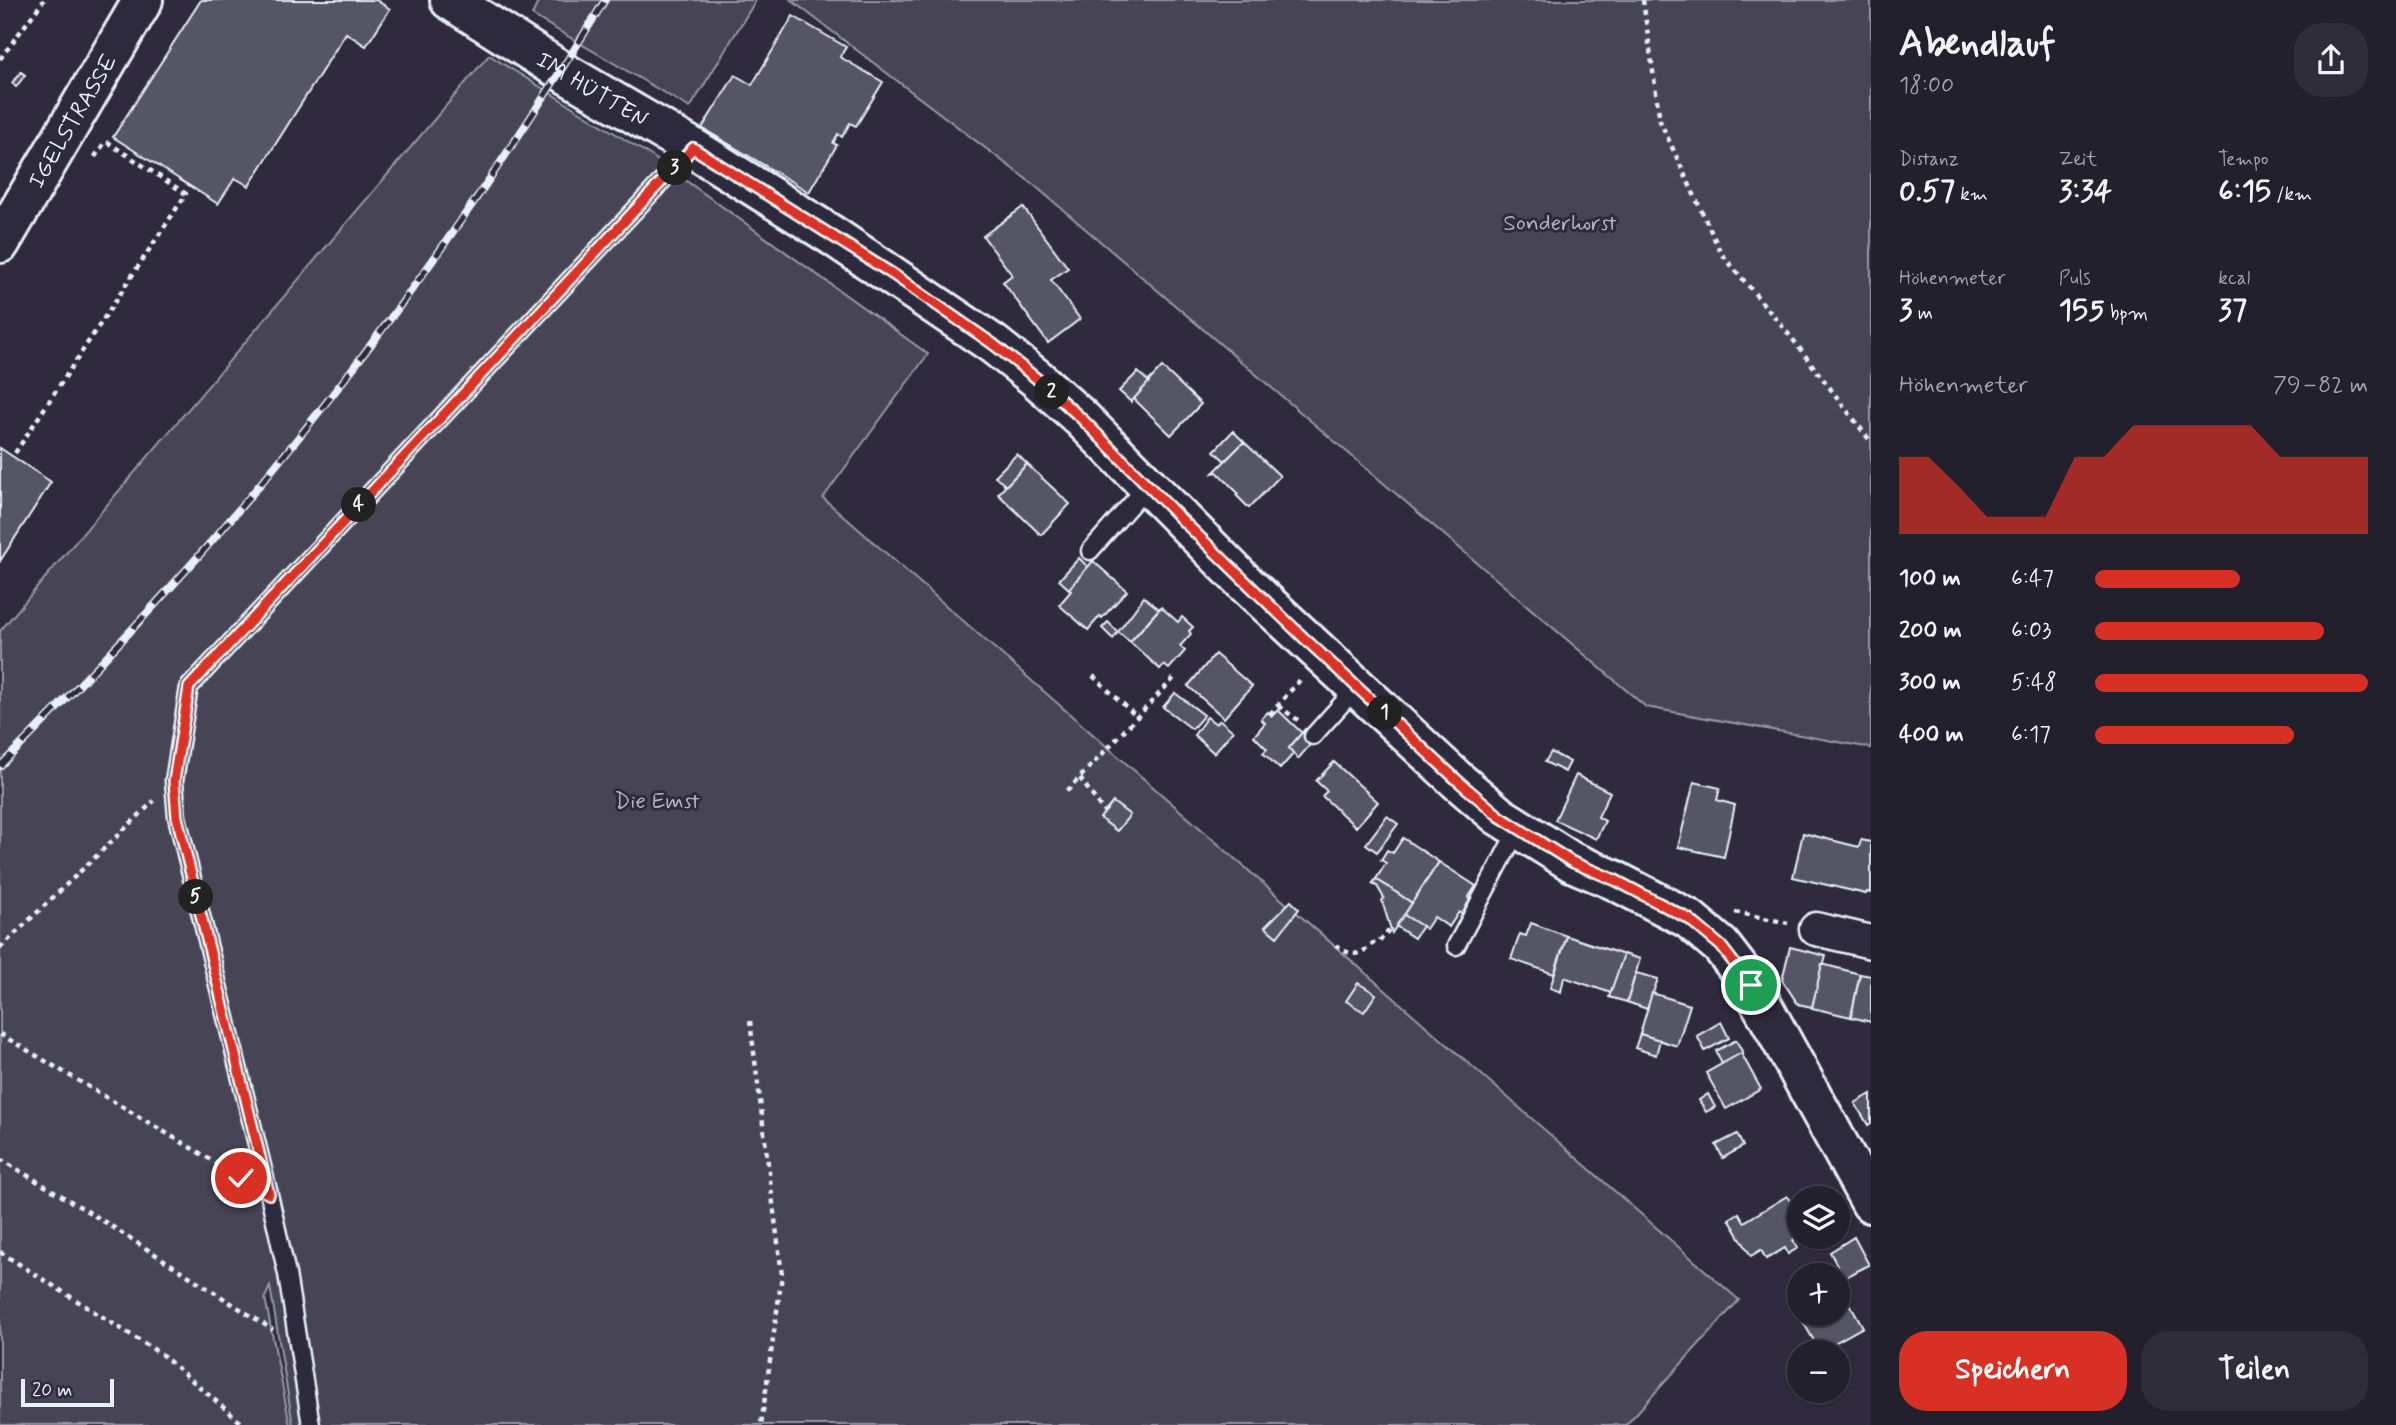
<!DOCTYPE html>
<html lang="de">
<meta charset="utf-8">
<style>
:root{--surface:#23202e;--page:#2f2d3a;--text:#f1f3f6;--muted:#a3a3aa;--line:#403e4a;--accent:#d93025}
body{margin:0;font-family:Mynerve,sans-serif;background:var(--page);color:var(--text);height:100vh;display:flex;flex-direction:column;font-size:26px;white-space:nowrap}
*{box-sizing:border-box;margin:0}
p{font-size:23px;color:var(--muted)}
.icon{flex:none;width:38px;height:38px;fill:none;stroke:currentColor;stroke-width:2;stroke-linecap:round;stroke-linejoin:round}
.map{position:relative;flex:1;overflow:hidden}
.details{display:flex;flex-direction:column;background:var(--surface);width:525px}
.details>*{flex:none}
.controls{position:absolute;left:1787px;top:1186px;display:grid;gap:14px}
.controls a{display:grid;place-items:center;width:63px;height:63px;border-radius:50%;background:var(--surface);box-shadow:0 2px 5px #0004,0 0 0 2px var(--line);font-size:35px}
.scale{position:absolute;left:21px;bottom:18px;width:93px;box-sizing:border-box;padding-left:7px;border:4px solid #e8f1f8;border-top:0;font-size:19px;line-height:24px;white-space:nowrap;color:#e8f1f8;-webkit-text-stroke:5px #2f2a3d;paint-order:stroke}
.pin{position:absolute;display:grid;place-items:center;width:60px;height:60px;color:#fff;margin:-30px;border:4px solid #fff;border-radius:50%;box-shadow:0 2px 7px #0007}
.km{position:absolute;width:35px;height:35px;margin:-18px;border-radius:50%;background:#222;color:#fff;font-size:19px;line-height:35px;text-align:center}
.round{display:grid;place-items:center;flex:none;width:74px;height:74px;border-radius:28px;background:var(--page)}
.overview{display:flex;align-items:center;justify-content:space-between;height:119px;padding:0 28px}
h1{font-size:38px;font-weight:700;line-height:52px}
.metrics{display:grid;grid-template-columns:repeat(3,1fr);gap:10px;height:119px;padding:7px 28px}
.metrics div{display:grid;align-content:center}
.metrics b{font-size:30px;font-weight:700}
.metrics small{font-size:19px;font-weight:400}
.metrics p{font-size:19px}
.chart{height:196px;padding:14px 28px}
.chart p{display:flex;justify-content:space-between}
.chart svg{width:100%;height:126px;margin-top:7px;fill:var(--accent);opacity:.7}
.button{display:flex;gap:14px;margin-top:auto;padding:14px 28px}
.button a{flex:1;height:80px;border-radius:28px;background:var(--accent);color:#fff;font-size:28px;font-weight:700;line-height:80px;text-align:center}
.button a+a{background:var(--page);color:var(--text)}
ul{padding:0 28px;list-style:none;font-size:23px}
li{display:grid;grid-template-columns:112px 84px 1fr;align-items:center;height:52px}
li i{height:18px;border-radius:9px;background:var(--accent)}
main{display:flex;flex:1;min-height:0}
.map>svg:first-child{display:block}
</style>
<main>
<div class="map">
<svg width="1871" height="1425" viewBox="0 0 1871 1425">
<rect width="100%" height="100%" fill="#2f2a3d"/>
<filter id="ink" filterUnits="userSpaceOnUse"><feTurbulence type="fractalNoise" baseFrequency=".0143" numOctaves="2"/><feDisplacementMap in="SourceGraphic" scale="14" xChannelSelector="R" yChannelSelector="G"/><feConvolveMatrix kernelMatrix="1 2 1 2 8 2 1 2 1" color-interpolation-filters="sRGB"/></filter>
<g filter="url(#ink)">
<g fill="#464455" stroke="#979aa6" stroke-width="2">
<path d="M539,0H756L690,108L532,15Z"/>
<path d="M791,0H1871V748L1646,707L1034,185Z"/>
<path d="M489,55L653,157L928,354L823,498L1739,1300L1626,1425H293L270,1286L265,1298L290,1425H0V631Z"/>
</g>
<g fill="#575565" stroke="#e8f1f8" stroke-width="2">
<path d="M201,0H376L390,9L366,46L346,33L249,186L235,178L218,204L113,137Z"/>
<path d="M793,16L846,47L840,57L883,82L856,126L850,123L842,137L838,134L833,143L837,145L809,192L702,128L735,75L752,85Z"/>
<path d="M21,72L25,75L16,87L12,83Z"/>
<path d="M1023,207L1068,268L1051,280L1080,319L1048,343L1003,282L1012,275L983,236Z"/>
<path d="M1162,367L1201,404L1171,435L1133,398Z"/>
<path d="M1138,372L1149,382L1131,402L1119,391Z"/>
<path d="M1233,431L1244,442L1225,461L1214,451Z"/>
<path d="M1244,442L1280,476L1249,508L1236,495L1238,493L1217,472L1213,473Z"/>
<path d="M0,448L51,482L0,561Z"/>
<path d="M1017,454L1027,464L1006,486L995,476Z"/>
<path d="M1027,464L1070,504L1041,535L998,494Z"/>
<path d="M1079,558L1088,567L1069,589L1059,580Z"/>
<path d="M1093,561L1127,591L1102,618L1100,616L1088,630L1059,605L1071,591L1069,589Z"/>
<path d="M1144,597L1159,609L1130,642L1118,632Z"/>
<path d="M1161,607L1178,622L1182,617L1193,627L1189,631L1191,634L1180,646L1185,651L1169,669L1164,665L1160,669L1130,642Z"/>
<path d="M1108,622L1118,632L1113,639L1102,628Z"/>
<path d="M1215,654L1252,686L1224,718L1188,686Z"/>
<path d="M1175,693L1204,715L1192,729L1163,707Z"/>
<path d="M1278,710L1302,733L1289,748L1294,753L1280,769L1263,753L1267,749L1254,736L1265,723L1261,719L1268,712L1272,716Z"/>
<path d="M1207,717L1216,724L1220,720L1233,731L1214,753L1194,735Z"/>
<path d="M1305,729L1316,738L1298,759L1289,748Z"/>
<path d="M1551,752L1570,762L1565,772L1545,762Z"/>
<path d="M1334,762L1378,802L1356,827L1322,796L1327,791L1316,781Z"/>
<path d="M1576,775L1610,792L1598,817L1605,821L1596,839L1555,820Z"/>
<path d="M1694,782L1720,788L1717,800L1735,805L1724,857L1678,847Z"/>
<path d="M1113,802L1130,815L1117,831L1100,818Z"/>
<path d="M1387,816L1398,824L1377,852L1366,844Z"/>
<path d="M1803,833L1859,847L1861,840L1871,842V893L1867,892L1866,894L1793,877Z"/>
<path d="M1403,838L1439,862L1412,903L1376,879L1386,863L1381,860L1387,850L1393,853Z"/>
<path d="M1439,862L1476,886L1468,898L1473,902L1464,916L1459,912L1449,927L1434,917L1426,929L1404,915Z"/>
<path d="M1376,879L1412,903L1392,933L1382,901L1384,898L1377,886L1372,884Z"/>
<path d="M1291,901L1299,909L1277,937L1265,927Z"/>
<path d="M1404,915L1422,926L1414,938L1396,926Z"/>
<path d="M1531,923L1567,936L1554,974L1511,959L1520,934L1526,936Z"/>
<path d="M1567,936L1624,955L1611,993L1564,977L1561,992L1550,988Z"/>
<path d="M1790,947L1826,956L1812,1007L1798,1004L1782,980Z"/>
<path d="M1624,954L1640,959L1627,1002L1609,997Z"/>
<path d="M1822,964L1860,974L1851,1017L1812,1008Z"/>
<path d="M1636,973L1658,979L1647,1009L1627,1002Z"/>
<path d="M1860,974L1871,976V1022L1851,1017Z"/>
<path d="M1358,983L1376,994L1364,1012L1346,1001Z"/>
<path d="M1652,993L1690,1005L1677,1046L1640,1034Z"/>
<path d="M1721,1022L1729,1038L1705,1051L1697,1036Z"/>
<path d="M1640,1034L1660,1040L1656,1055L1635,1048Z"/>
<path d="M1736,1040L1743,1053L1722,1064L1716,1051Z"/>
<path d="M1741,1053L1761,1089L1726,1109L1706,1073Z"/>
<path d="M1708,1094L1715,1107L1706,1112L1699,1100Z"/>
<path d="M1871,1094V1123L1868,1125L1855,1103Z"/>
<path d="M1737,1134L1743,1146L1723,1158L1716,1145Z"/>
<path d="M1787,1196L1799,1216V1236L1793,1240L1798,1248L1788,1254L1785,1248L1766,1259L1761,1250L1751,1256L1729,1219L1739,1213L1744,1222Z"/>
<path d="M1854,1237L1869,1265L1844,1278L1830,1252Z"/>
<path d="M1838,1288L1842,1295L1844,1293L1863,1327L1820,1351L1793,1305L1799,1302V1314H1838Z"/>
</g>
<g fill="none" stroke-linecap="round" stroke-linejoin="round">
<g stroke="#e8f1f8" stroke-width="21">
<g id="lane">
<path d="M1090,551L1148,485"/>
<path d="M1313,736L1357,687"/>
<path d="M1456,946L1518,829"/>
<path d="M311,1425L287,1274L269,1194L177,817L174,781L189,687L693,148"/>
</g>
</g>
<g stroke="#e8f1f8" stroke-width="37">
<path id="street" d="M1816,929L1871,942"/>
</g>
<g stroke="#e8f1f8" stroke-width="44">
<g id="secondary">
<path id="s1" d="M450,0L568,75L693,148L833,236L993,344L1036,378L1081,418L1246,584L1457,780L1499,816L1572,862L1614,880L1689,919L1721,946L1751,985L1871,1203"/>
<path id="s2" d="M0,243L143,0"/>
</g>
</g>
<g stroke="#e8f1f8" stroke-width="4.5" stroke-dasharray="5 5" stroke-linecap="butt">
<path d="M1643,0L1660,121L1721,253L1791,337L1871,442"/>
<path d="M0,59L44,0"/>
<path d="M15,453L186,194L109,143L105,142L92,161"/>
<path d="M1093,676L1137,717"/>
<path d="M1278,706L1298,720"/>
<path d="M1270,714L1301,679"/>
<path d="M1080,778L1104,812"/>
<path d="M1067,791L1176,676"/>
<path d="M1735,912L1788,923"/>
<path d="M1336,945C1352,957 1359,957 1373,943H1378L1389,930"/>
<path d="M0,948L154,801"/>
<path d="M750,1021L782,1275L761,1425"/>
<path d="M0,1034L240,1177"/>
<path d="M0,1159L97,1217L273,1330"/>
<path d="M0,1252L161,1354L244,1425"/>
</g>
<use href="#lane" stroke="#2f2a3d" stroke-width="16"/>
<use href="#street" stroke="#2f2a3d" stroke-width="32"/>
<use href="#secondary" stroke="#2f2a3d" stroke-width="38"/>
<g stroke="#e8f1f8" stroke-width="8">
<path id="rail" d="M0,766C67,699 133,630 196,559C349,386 484,197 605,0"/>
</g>
<use href="#rail" stroke="#2f2a3d" stroke-width="5" stroke-dasharray="16" stroke-linecap="butt"/>
</g>
</g>
<g fill="none" stroke-linecap="round" stroke-linejoin="round" filter="url(#ink)">
<g stroke="#fff" stroke-width="14">
<path id="route" d="M241,1178L269,1194L177,817L174,781L189,687L693,148L894,275L993,344L1036,378L1081,418L1181,519L1304,638L1457,780L1499,816L1572,862L1615,880L1689,919L1721,946L1751,985"/>
</g>
<use href="#route" stroke="#d93025" stroke-width="9"/>
</g>
<g text-anchor="middle" stroke-width="6" stroke-linejoin="round" paint-order="stroke">
<g font-size="23" fill="#e8f1f8" stroke="#2f2a3d">
<text dy="8" stroke="none"><textPath href="#s1" startOffset="168">IM HÜTTEN</textPath></text>
<text dy="8" stroke="none"><textPath href="#s2" startOffset="142">IGELSTRASSE</textPath></text>
</g>
<g font-size="23" fill="#afb4bf" stroke="#2f2a3d">
<text x="1560" y="230">Sonderhorst</text>
<text x="657" y="808">Die Emst</text>
</g>
</g>
</svg>
<div class="controls">
<a><svg class="icon" aria-label="layers" viewBox="0 0 24 24"><path d="M12 4l9 5-9 5-9-5zM3 14l9 5 9-5"/></svg></a>
<a>+</a>
<a>−</a>
</div>
<div class="scale">20 m</div>
<div class="pin" style="left:1751px;top:985px;background:#1e9e55"><svg class="icon" aria-label="arrive" viewBox="0 0 24 24"><path d="M6 21V4h12l-3 4 3 4H6"/></svg></div>
<div class="pin" style="left:241px;top:1178px;background:#d93025"><svg class="icon" aria-label="check" viewBox="0 0 24 24"><path d="M5 12l5 5 9-10"/></svg></div>
<b class="km" style="left:1385px;top:713px">1</b>
<b class="km" style="left:1052px;top:392px">2</b>
<b class="km" style="left:675px;top:168px">3</b>
<b class="km" style="left:359px;top:505px">4</b>
<b class="km" style="left:196px;top:897px">5</b>
</div>
<section class="details">
<div class="overview"><div><h1>Abendlauf</h1><p>18:00</p></div><a class="round"><svg class="icon" aria-label="share" viewBox="0 0 24 24"><path d="M12 15V3M7 8l5-5 5 5M5 13v7h14v-7"/></svg></a></div>
<div class="metrics">
<div><p>Distanz</p><b>0.57<small> km</small></b></div>
<div><p>Zeit</p><b>3:34</b></div>
<div><p>Tempo</p><b>6:15<small> /km</small></b></div>
</div>
<div class="metrics">
<div><p>Höhenmeter</p><b>3<small> m</small></b></div>
<div><p>Puls</p><b>155<small> bpm</small></b></div>
<div><p>kcal</p><b>37</b></div>
</div>
<div class="chart"><p><span>Höhenmeter</span>79–82 m</p>
<svg viewBox="0 0 160 44" preserveAspectRatio="none"><path d="M0 44V17L10 17L20 27L30 38L40 38L50 38L60 17L70 17L80 6L90 6L100 6L110 6L120 6L130 17L140 17L150 17L160 17V44z"/></svg>
</div>
<ul>
<li><b>100 m</b>6:47<i style="width:53%"></i></li>
<li><b>200 m</b>6:03<i style="width:84%"></i></li>
<li><b>300 m</b>5:48<i style="width:100%"></i></li>
<li><b>400 m</b>6:17<i style="width:73%"></i></li>
</ul>
<div class="button"><a>Speichern</a><a>Teilen</a></div>
</section>
</main>
